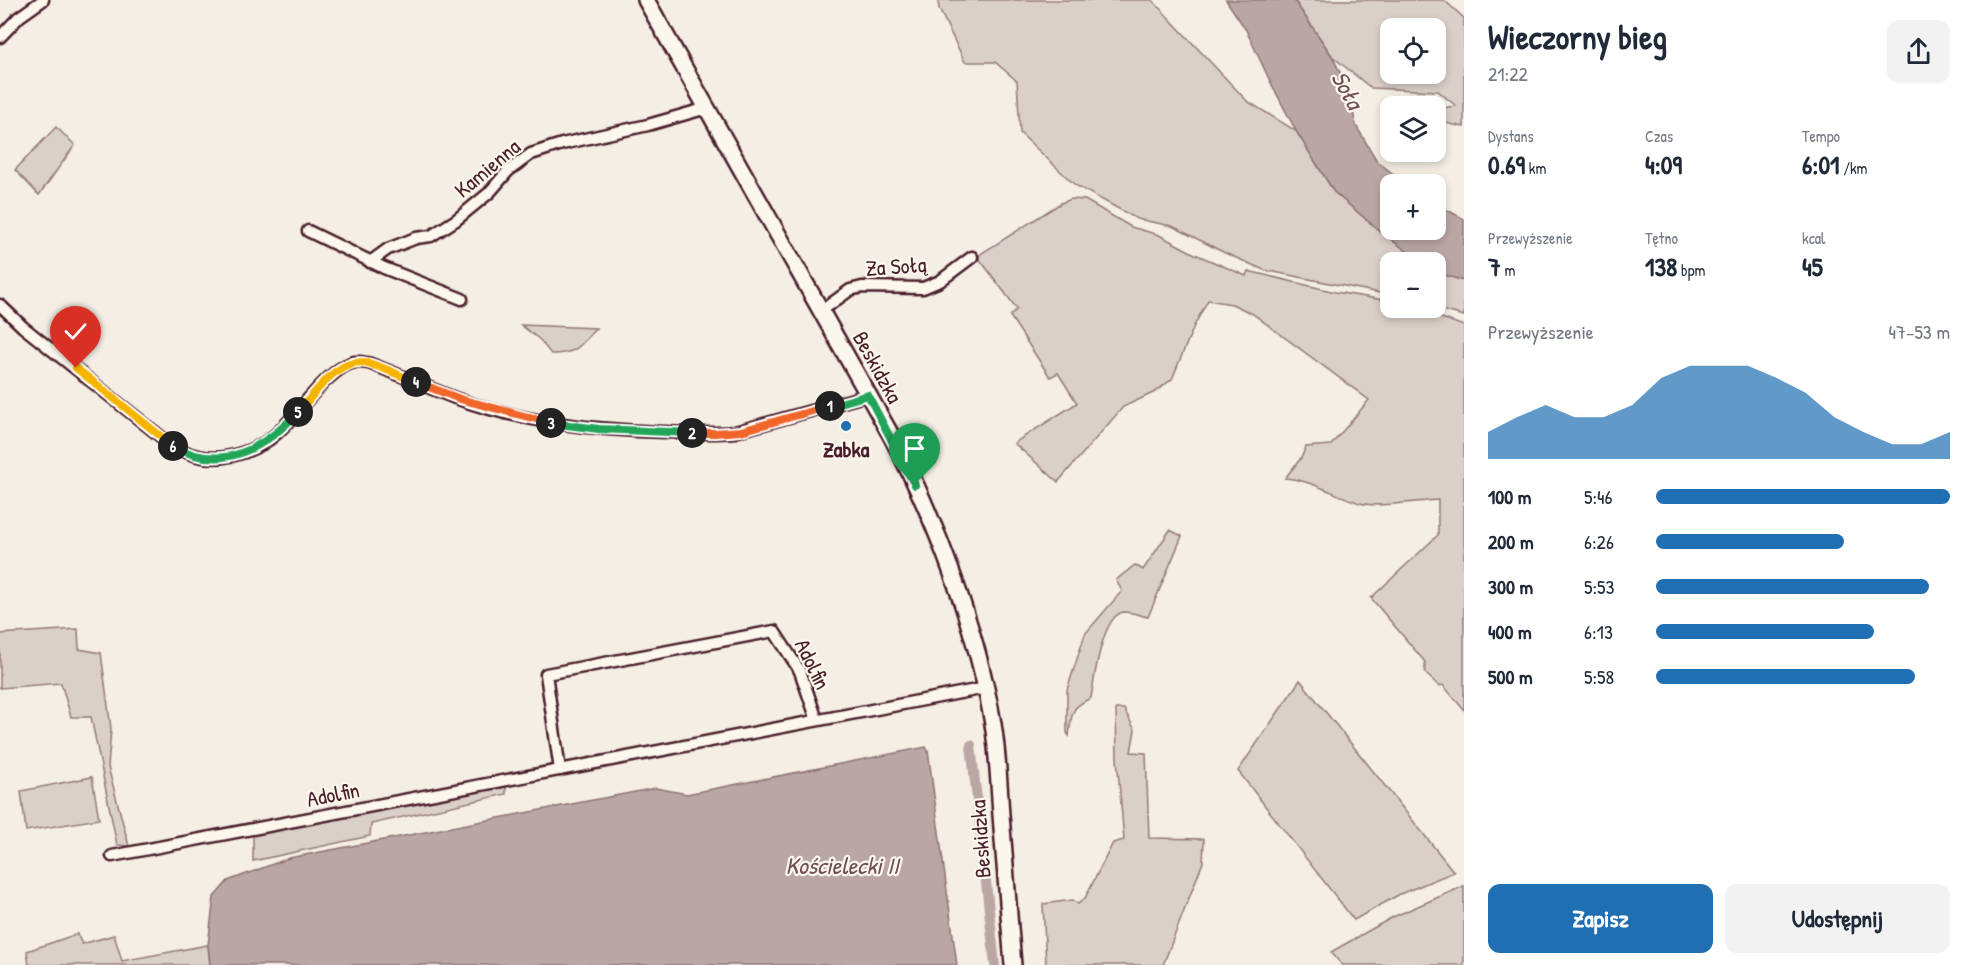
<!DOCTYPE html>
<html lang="pl">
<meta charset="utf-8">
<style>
:root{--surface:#fff;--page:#f2f2f3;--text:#1f2937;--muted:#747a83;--accent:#1f6fb2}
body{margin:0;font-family:"Patrick Hand",sans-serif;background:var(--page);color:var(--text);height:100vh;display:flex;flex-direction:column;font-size:22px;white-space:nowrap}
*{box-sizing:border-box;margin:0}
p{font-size:20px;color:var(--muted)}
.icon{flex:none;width:33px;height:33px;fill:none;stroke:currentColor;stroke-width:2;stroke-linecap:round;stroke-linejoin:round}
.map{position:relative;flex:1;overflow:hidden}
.panel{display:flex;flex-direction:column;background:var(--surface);width:510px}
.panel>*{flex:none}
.buttons{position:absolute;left:1380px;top:18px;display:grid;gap:12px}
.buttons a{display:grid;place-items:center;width:66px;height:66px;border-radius:12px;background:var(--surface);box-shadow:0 3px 9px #0003;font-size:30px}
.pin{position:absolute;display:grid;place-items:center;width:51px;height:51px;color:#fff;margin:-62px -26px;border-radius:50% 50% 50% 0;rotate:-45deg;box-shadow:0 0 6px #0007}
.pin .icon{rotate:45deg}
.km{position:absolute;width:30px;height:30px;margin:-15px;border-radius:50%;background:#222;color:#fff;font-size:16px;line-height:30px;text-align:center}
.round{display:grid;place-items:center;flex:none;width:63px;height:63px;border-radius:12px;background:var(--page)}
.summary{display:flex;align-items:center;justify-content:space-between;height:102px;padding:0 24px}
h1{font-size:33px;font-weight:700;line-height:45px}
.stats{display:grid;grid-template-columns:repeat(3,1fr);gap:9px;height:102px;padding:6px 24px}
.stats div{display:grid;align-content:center}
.stats b{font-size:26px;font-weight:700}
.stats small{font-size:16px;font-weight:400}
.stats p{font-size:16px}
.chart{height:168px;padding:12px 24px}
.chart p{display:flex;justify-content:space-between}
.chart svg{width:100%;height:108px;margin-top:6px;fill:var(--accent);opacity:.7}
.action{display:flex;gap:12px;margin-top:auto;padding:12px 24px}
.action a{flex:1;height:69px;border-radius:12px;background:var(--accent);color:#fff;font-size:24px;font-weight:700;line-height:69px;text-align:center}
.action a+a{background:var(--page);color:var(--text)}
ul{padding:0 24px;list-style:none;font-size:20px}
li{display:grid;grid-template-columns:96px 72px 1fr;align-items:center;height:45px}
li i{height:15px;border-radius:8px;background:var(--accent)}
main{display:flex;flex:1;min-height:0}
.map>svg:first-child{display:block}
</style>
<main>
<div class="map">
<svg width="1464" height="965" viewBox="0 0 1464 965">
<rect width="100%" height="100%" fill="#f4eee4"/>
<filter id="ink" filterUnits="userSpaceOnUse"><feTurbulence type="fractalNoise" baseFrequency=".0167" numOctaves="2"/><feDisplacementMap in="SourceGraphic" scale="12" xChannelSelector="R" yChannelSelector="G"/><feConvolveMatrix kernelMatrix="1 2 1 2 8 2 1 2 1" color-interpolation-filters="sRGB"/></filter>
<g filter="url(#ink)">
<g fill="#dbd0c9" stroke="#92787a" stroke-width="1.5" fill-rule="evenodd">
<path d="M938,0H1152L1247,101L1296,131L1334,192L1382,233L1422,262H1390V295L1264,270L1225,253L1172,226L1137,219L1075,185L1020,133L1017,81L995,62H965L939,9Z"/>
<path d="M1294,0H1444L1464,18V127L1436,121V109L1456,106L1438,91L1371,88L1332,56ZM1390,28H1436V74H1390Z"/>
<path d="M56,127L75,145L39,195L15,170Z"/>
<path d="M1071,199L1085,200L1131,227L1159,235L1195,254L1246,276L1248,271L1335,292L1390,301V308H1414L1464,326V710L1443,685L1439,686L1425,673V662L1371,598L1438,535V500C1419,501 1376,508 1360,503C1334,495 1312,480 1285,478L1301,458L1306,447L1331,445L1369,400L1253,314L1232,304L1208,300L1194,326L1172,379L1155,392L1123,407L1058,482L1014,443L1077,403L1058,373L1050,377L1010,316L1017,309L978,257L982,253L1061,203Z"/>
<path d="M1436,272L1464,281V316L1434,308H1436Z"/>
<path d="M521,325L596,328C579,347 577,354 551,354L540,340Z"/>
<path d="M1170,530L1182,536L1148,617C1141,616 1132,612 1124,612C1102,614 1094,680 1091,698C1069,708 1072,714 1069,736L1067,733V690L1085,634L1122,591L1116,580L1135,565L1143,570Z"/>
<path d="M78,629L79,649L101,653L111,729L108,767L129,846L117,845L91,717H71L61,683L0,688V634Z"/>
<path d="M1300,680L1454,872L1400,894L1354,920L1238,771Z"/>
<path d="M1116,709H1124L1135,730L1131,752L1146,753L1149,838L1204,839L1203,862L1163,965H1046L1043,904L1073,900L1078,904L1085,898L1113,843L1124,840L1117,758Z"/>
<path d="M92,777L99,819L26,831L21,791Z"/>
<path d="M506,784V794L371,824L370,836L253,861V832Z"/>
<path d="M1464,886V965H1342L1331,952L1393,917Z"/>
<path d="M77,934L82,944L114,935L122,961L208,945L210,965H29L27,951Z"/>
</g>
<g fill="#baa7a5" stroke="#8d7174" stroke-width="1.5">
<path d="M1226,0H1294L1332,56L1351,95L1355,124L1377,161L1406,184H1390V230H1436V204L1464,219V281L1437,273L1436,262H1422L1382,233L1334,192L1296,131L1270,81L1246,30Z"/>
<path d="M926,747L928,751L957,965H210L208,945L214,897L228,881L289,858L656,788L687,794Z"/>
</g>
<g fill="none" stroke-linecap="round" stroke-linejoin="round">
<path stroke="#baa7a5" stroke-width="10" d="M971,745L995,965"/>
<g stroke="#4a1f2b" stroke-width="15">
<g id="minor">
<path d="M0,37L19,17L43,0"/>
<path d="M308,231L384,268L462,299"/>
<path d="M370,262L388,249L416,238L431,236L456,220L489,193L508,171L531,154L562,144L648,125L707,108"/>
<path d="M0,305L23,327L165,440C187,456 208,462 235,455C250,451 265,444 276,434C296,417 330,366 355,362C359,361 364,363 368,363C399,374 428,388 458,399C526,423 594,430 666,432C689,433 712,434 735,432L868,395"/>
<path d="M821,311L850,290L862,287L923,288L940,281L972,257"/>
<path d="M560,770L546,674L774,631L800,671L817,720"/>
<path d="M112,856L986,688"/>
</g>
</g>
<g stroke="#4a1f2b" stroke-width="20">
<path id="secondary" d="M646,0L892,437C937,522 977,630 993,724C998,754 999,785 1001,815C1005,865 1009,915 1013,965"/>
</g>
<use href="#minor" stroke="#fbf7ec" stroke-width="10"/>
<use href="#secondary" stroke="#fbf7ec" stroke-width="15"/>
</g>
</g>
<g fill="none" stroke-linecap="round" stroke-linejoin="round" filter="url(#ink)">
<g stroke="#fff" stroke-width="12">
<path id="split-1" d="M830,406L868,395L915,485"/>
</g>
<g stroke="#fff" stroke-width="12">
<path id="split-2" d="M692,433H715L741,431L830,406"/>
</g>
<g stroke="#fff" stroke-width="12">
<path id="split-3" d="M551,423L599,429L692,433"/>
</g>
<g stroke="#fff" stroke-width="12">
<path id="split-4" d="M416,382L460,399L551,423"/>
</g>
<g stroke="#fff" stroke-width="12">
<path id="split-5" d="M298,412C315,394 338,356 367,363C384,367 400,376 416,382"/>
</g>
<g stroke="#fff" stroke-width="12">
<path id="split-6" d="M173,446C221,473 264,449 298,412"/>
</g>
<g stroke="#fff" stroke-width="12">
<path id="split-7" d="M76,368L173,446"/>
</g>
<use href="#split-1" stroke="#22a559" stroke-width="8"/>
<use href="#split-2" stroke="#f0652b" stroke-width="8"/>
<use href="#split-3" stroke="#22a559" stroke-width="8"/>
<use href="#split-4" stroke="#f0652b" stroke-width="8"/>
<use href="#split-5" stroke="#f5b400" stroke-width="8"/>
<use href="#split-6" stroke="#22a559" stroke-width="8"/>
<use href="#split-7" stroke="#f5b400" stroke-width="8"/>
</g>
<circle fill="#1f6fb2" stroke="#fbf7ec" stroke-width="2" cx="846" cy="426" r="6"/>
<g text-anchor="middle" stroke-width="4.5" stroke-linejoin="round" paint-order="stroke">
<g font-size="22" fill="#4a1f2b" stroke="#fbf7ec">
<text transform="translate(487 168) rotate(-40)" y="8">Kamienna</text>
<text transform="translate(896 266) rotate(-4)" y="8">Za Sołą</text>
<text transform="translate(878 367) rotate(61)" y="8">Beskidzka</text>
<text transform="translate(813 664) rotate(64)" y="8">Adolfin</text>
<text transform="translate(333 794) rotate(-11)" y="8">Adolfin</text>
<text transform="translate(980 839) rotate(-94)" y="8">Beskidzka</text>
</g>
<g font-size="22" font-weight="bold" fill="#4a1f2b" stroke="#fbf7ec">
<text x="846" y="457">Zabka</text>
</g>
<g font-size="24" font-style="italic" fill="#714f56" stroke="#fbf7ec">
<text transform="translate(1347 90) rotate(61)" y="8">Soła</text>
<text x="842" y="874">Kościelecki II</text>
</g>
</g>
</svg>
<div class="buttons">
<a><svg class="icon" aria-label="locate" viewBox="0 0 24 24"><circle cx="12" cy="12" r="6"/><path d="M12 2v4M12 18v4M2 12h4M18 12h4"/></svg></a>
<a><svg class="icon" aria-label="layers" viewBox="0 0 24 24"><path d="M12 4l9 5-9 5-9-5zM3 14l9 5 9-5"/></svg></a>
<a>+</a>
<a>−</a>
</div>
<div class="pin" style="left:915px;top:485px;background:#1e9e55"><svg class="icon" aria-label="arrive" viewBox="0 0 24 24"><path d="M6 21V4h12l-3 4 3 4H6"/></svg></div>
<div class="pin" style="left:76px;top:368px;background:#d93025"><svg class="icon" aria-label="check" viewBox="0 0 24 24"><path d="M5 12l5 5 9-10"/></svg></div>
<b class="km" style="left:830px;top:406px">1</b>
<b class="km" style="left:692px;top:433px">2</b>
<b class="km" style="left:551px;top:423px">3</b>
<b class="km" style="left:416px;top:382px">4</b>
<b class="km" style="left:298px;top:412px">5</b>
<b class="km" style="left:173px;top:446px">6</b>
</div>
<section class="panel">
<div class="summary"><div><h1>Wieczorny bieg</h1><p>21:22</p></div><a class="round"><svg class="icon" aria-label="share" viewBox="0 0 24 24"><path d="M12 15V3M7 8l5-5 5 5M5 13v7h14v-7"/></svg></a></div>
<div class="stats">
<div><p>Dystans</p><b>0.69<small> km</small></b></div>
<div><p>Czas</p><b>4:09</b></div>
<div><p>Tempo</p><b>6:01<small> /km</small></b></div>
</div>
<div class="stats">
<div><p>Przewyższenie</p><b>7<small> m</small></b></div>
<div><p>Tętno</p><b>138<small> bpm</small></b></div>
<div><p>kcal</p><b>45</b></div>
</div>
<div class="chart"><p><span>Przewyższenie</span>47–53 m</p>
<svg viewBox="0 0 160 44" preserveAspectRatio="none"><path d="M0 44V33L10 27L20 22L30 27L40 27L50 22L60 11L70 6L80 6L90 6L100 11L110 17L120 27L130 33L140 38L150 38L160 33V44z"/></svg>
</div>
<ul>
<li><b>100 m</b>5:46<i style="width:100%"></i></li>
<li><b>200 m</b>6:26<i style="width:64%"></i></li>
<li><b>300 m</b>5:53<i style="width:93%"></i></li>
<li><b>400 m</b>6:13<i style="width:74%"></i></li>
<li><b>500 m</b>5:58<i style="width:88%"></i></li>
</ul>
<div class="action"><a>Zapisz</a><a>Udostępnij</a></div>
</section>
</main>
